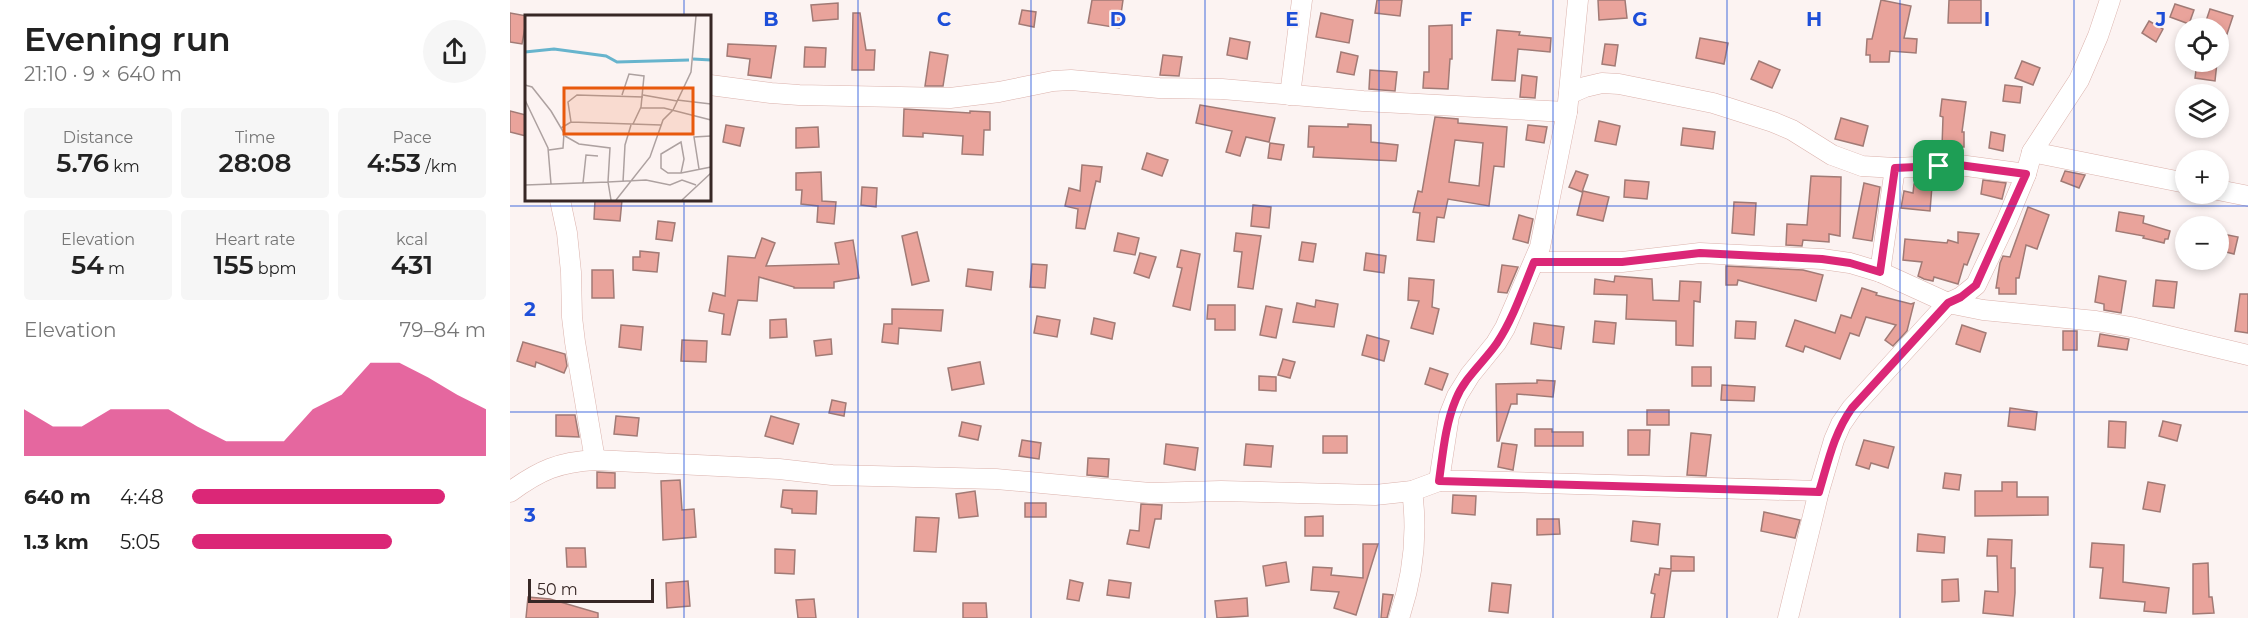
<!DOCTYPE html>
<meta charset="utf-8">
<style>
:root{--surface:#fff;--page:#f6f6f6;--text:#222;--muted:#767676;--accent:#db2777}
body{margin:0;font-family:Montserrat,sans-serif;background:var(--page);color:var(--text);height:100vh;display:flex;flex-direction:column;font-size:22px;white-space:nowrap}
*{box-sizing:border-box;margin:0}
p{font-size:20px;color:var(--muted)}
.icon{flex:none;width:33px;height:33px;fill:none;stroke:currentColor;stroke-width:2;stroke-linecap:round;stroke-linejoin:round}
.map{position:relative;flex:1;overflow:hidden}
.drawer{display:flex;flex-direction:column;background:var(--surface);width:510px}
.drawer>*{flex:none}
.buttons{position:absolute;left:1665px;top:18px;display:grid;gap:12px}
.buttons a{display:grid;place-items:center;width:54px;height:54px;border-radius:50%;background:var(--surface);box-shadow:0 3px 9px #0003;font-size:30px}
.scale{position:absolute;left:18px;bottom:15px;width:126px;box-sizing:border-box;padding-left:6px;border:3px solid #372725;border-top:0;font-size:16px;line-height:21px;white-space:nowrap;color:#372725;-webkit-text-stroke:4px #fcf3f2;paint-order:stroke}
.pin{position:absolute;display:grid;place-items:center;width:51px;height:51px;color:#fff;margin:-26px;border-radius:12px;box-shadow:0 3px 9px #0006}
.round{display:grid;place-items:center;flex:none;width:63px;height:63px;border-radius:32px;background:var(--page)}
.summary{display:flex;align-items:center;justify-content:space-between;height:102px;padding:0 24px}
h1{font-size:33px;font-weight:600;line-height:45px}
.metrics{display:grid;grid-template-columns:repeat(3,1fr);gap:9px;height:102px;padding:6px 24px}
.metrics div{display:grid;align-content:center;border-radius:6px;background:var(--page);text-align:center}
.metrics b{font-size:26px;font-weight:600}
.metrics small{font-size:16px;font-weight:400}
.metrics p{font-size:16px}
.chart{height:168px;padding:12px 24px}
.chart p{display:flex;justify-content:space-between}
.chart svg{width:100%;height:108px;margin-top:6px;fill:var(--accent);opacity:.7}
ul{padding:0 24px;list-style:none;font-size:20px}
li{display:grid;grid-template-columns:96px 72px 1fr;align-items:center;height:45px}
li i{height:15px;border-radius:8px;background:var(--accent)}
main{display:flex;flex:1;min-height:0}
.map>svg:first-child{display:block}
</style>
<main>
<section class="drawer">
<div class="summary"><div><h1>Evening run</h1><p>21:10 · 9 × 640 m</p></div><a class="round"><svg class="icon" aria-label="share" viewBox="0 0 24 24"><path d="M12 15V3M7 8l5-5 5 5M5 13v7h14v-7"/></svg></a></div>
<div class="metrics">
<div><p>Distance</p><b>5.76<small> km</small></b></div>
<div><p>Time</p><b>28:08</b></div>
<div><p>Pace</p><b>4:53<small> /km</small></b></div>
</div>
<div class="metrics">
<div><p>Elevation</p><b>54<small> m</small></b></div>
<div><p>Heart rate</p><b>155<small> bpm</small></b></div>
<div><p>kcal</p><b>431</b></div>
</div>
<div class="chart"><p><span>Elevation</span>79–84 m</p>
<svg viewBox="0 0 160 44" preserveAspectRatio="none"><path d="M0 44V25L10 32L20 32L30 25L40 25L50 25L60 32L70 38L80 38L90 38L100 25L110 19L120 6L130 6L140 12L150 19L160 25V44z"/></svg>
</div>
<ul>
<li><b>640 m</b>4:48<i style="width:86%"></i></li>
<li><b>1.3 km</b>5:05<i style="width:68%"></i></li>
</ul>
</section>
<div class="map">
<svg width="1738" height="618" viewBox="0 0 1738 618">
<rect width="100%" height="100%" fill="#fcf3f2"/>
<g fill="#e9a39b" stroke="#a17a75" stroke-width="1.5" fill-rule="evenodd">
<path d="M582,0H613L609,28L578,23Z"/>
<path d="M867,0H892L890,16L865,13Z"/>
<path d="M1088,0H1115L1117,18L1089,20Z"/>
<path d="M1371,0L1401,6L1394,38L1407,39L1406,53L1380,51L1379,62H1360V55H1356L1357,39H1362Z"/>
<path d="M1439,0H1471V23H1438Z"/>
<path d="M328,3V19L303,21L301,5Z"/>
<path d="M1665,4L1684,10L1679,24L1660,17Z"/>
<path d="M1700,9L1723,16L1717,34L1708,31V28L1694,27Z"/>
<path d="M512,10L526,12L524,27L509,24Z"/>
<path d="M0,13L17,16L12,44L0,42Z"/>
<path d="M343,13H350L356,50H365L364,70H342Z"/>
<path d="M811,13L843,20L839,43L806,37Z"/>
<path d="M1639,21L1653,29L1646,42L1632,33Z"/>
<path d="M942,25V59H940L938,89L913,88L914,72H919V26Z"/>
<path d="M987,30L1010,32L1009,35L1041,38L1040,52L1008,49L1005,81L982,80Z"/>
<path d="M720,38L740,42L737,59L717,55Z"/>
<path d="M1190,38L1218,43L1214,64L1186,58Z"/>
<path d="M218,44L266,46L261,78L238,75L240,59L217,56Z"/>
<path d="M1095,44L1108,45L1105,66L1092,64Z"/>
<path d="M295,47L316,48L315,67H294Z"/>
<path d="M420,52L438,55L433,86H415Z"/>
<path d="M831,52L848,56L844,75L827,72Z"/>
<path d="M653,55L672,57L669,76L650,75Z"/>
<path d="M1249,61L1270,70L1262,88L1241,79Z"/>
<path d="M1512,61L1530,68L1523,85L1505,78Z"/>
<path d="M1687,62H1707L1705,81L1685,78Z"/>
<path d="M860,70L887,72L885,91L859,89Z"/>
<path d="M1012,75L1027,77L1025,98L1010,97Z"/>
<path d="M1495,85L1512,87L1510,103L1493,101Z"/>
<path d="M1432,99L1456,102L1452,132H1454V147H1432L1433,117L1430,116Z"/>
<path d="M690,105L765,118L759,142L736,137L730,156L716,152L722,131L686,123Z"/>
<path d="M394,109L460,113V111L480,112V130H474L473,155L452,154L453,136L413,133V137L393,136Z"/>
<path d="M0,111L16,115V136L0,132Z"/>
<path d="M925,117L948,119V123L997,127L994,167L984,166L979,206L938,199L934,218L927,217L924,242L907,240L910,213L903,212L908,191L912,192ZM945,140L973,143L969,186L939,182Z"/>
<path d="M1331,118L1358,126L1353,146L1325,139Z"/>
<path d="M1089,121L1110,126L1106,145L1085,141Z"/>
<path d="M838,124L861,125V142L888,145L886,161L803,157L804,147H798L799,126L838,127Z"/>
<path d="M216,125L234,128L230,146L213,142Z"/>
<path d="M1018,125L1037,127L1034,143L1016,140Z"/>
<path d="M308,127L309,147L286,148V128Z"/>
<path d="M1173,128L1205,132L1203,149L1171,145Z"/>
<path d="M1481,132L1495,135L1493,151L1479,148Z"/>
<path d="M760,143L774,145L771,160L758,158Z"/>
<path d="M637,153L658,160L652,176L632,169Z"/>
<path d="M572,165L592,167L590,182L586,181L575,229L566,228L568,209L555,206L559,188L570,191Z"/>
<path d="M1066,171L1078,175L1072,192L1059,187Z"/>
<path d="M1555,171L1575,175L1569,188L1551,181Z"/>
<path d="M311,172L312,201L326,202L324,224L307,222L308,206L291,204L292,190H286V173Z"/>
<path d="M1301,176L1331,177L1330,236L1319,234V242L1293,240L1292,246L1276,245L1277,224L1297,225Z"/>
<path d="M1115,180L1139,182L1137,199L1114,197Z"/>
<path d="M1473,180L1496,183L1492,199L1471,194Z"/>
<path d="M1354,183L1370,187L1362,241L1343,238Z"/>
<path d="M1404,184L1422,186L1420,211L1391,208L1394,191L1403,193Z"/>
<path d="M352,187L367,188L366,207L351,205Z"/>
<path d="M1073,191L1099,197L1093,221L1067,215Z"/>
<path d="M85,200H112L110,221L84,219Z"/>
<path d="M1224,202L1246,203L1244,235L1222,233Z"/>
<path d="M743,205L761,207L759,228L741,226Z"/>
<path d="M1518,207L1539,215L1527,249L1516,245L1509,278H1506V294H1489V288H1486L1490,263L1493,256L1500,257Z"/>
<path d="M1609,212L1634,216L1633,223L1660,231L1658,239H1655L1654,243L1633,238L1634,236L1606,231Z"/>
<path d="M1009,215L1023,219L1018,243L1003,239Z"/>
<path d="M148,221L165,223L162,241L146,239Z"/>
<path d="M407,232L419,281L402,285L392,236Z"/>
<path d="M1448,232L1469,234L1457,265L1454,264L1448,284L1424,277L1423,281L1414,279L1408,276L1412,262L1393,260L1395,239L1437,243L1438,240L1448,243Z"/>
<path d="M608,233L629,238L625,255L604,251Z"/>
<path d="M726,233L751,236L743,289L728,287L732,252L724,251Z"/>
<path d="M1708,233L1728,237L1724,254L1708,250Z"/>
<path d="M252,238L265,243L256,266L329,264L325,243L343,240L349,278L324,282V288H284V287L249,277L247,301L228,300L220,335L212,334L214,314L199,311L203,293L215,296L218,256L245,258Z"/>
<path d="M792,242L806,244L803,262L789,260Z"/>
<path d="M671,250L690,254L680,310L663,306L672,268L667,267Z"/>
<path d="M130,251L149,253L147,272L123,270V257H130Z"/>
<path d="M630,253L646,257L639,278L624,273Z"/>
<path d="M856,253L876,256L874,273L854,270Z"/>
<path d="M522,264L537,265L535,288L520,287Z"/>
<path d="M992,265L1008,267L997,293L988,292Z"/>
<path d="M1216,266L1293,270L1313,275L1306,301L1228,280L1227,285H1216Z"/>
<path d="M458,269L483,272L481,290L456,286Z"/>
<path d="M82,270H103L104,298H82Z"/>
<path d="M1105,276L1142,279L1143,300L1169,301L1170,281L1191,282L1190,302L1184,301L1183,346L1166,345V321L1116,319L1117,295L1084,294L1085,279L1104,282Z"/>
<path d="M1589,276L1616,281L1611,313L1594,310V304L1585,302Z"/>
<path d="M899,278L924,280L922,307L929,309L923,334L901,328L909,301L898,300Z"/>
<path d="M1646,280L1667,282L1664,308L1643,306Z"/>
<path d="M1352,288L1367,293L1366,295L1401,304L1404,303L1397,331L1383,346L1375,340L1386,325L1356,317L1349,336L1340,333L1330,359L1295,346L1293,352L1276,346L1285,320L1325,333L1331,315L1341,318Z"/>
<path d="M1730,294H1738V333L1725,331Z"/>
<path d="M806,300L828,304L824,327L783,322L787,303L805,307Z"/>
<path d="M698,305H725V330H705V319H697Z"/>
<path d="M756,306L772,309L766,338L750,335Z"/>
<path d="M382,309L433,310L431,331L389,328L388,344L372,342L374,324H382Z"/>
<path d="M527,316L550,320L547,337L524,333Z"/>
<path d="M584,318L605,323L602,339L581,334Z"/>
<path d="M276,319L277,337L260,338V320Z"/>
<path d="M1085,321L1106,323L1104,344L1083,342Z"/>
<path d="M1226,321L1246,322L1245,339L1225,338Z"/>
<path d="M1024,323L1054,327L1051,349L1021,344Z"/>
<path d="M111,325L133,327L131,350L109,347Z"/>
<path d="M1452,325L1476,333L1470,352L1446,344Z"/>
<rect x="1553" y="331" width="14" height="19"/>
<path d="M1590,334L1619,339L1617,350L1588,346Z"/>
<path d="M857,335L879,341L874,361L852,355Z"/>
<path d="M321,339L322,354L306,356L304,341Z"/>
<path d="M172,340L197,341L196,362L171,361Z"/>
<path d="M13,342L55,354L57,366L54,373L26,362L25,367L7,361Z"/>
<path d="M773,359L785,362L780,378L768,375Z"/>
<path d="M470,362L474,384L442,390L438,368Z"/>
<rect x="1182" y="367" width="19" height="19"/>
<path d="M920,368L938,374L932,390L915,384Z"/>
<path d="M749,376L766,377V391L749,390Z"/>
<path d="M1027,380L1045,381L1043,397L1007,394V404H1001L989,441H987L986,384L1027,383Z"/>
<path d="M1212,385L1245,387L1244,401L1211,400Z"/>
<path d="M322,400L336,403L334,416L319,413Z"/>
<path d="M1500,408L1527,412L1525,430L1498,426Z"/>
<rect x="1137" y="410" width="22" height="15"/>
<path d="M46,415H65L69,437L46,436Z"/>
<path d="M106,416L129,418L127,436L104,434Z"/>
<path d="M261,416L289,424L283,444L255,436Z"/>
<path d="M1599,421L1616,422L1615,448L1598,447Z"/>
<path d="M1653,421L1671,425L1667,441L1649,436Z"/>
<path d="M452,422L471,426L468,440L449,436Z"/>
<path d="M1025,429H1042V432H1073V446H1025Z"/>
<path d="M1118,430H1140L1139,455H1118Z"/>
<path d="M1181,433L1201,435L1196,476L1177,475Z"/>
<rect x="813" y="436" width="24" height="17"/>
<path d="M512,440L531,443L529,459L509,456Z"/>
<path d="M1354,440L1384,447L1378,468L1361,463L1359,469L1346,465Z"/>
<path d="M992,443L1007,445L1003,470L988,467Z"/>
<path d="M656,444L688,448L685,470L654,464Z"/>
<path d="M736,444L763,446L761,467L734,465Z"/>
<path d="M578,458L599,459L598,477L577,475Z"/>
<path d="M87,472L105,473V488H87Z"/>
<path d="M1435,473L1451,475L1449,490L1433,488Z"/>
<path d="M170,480L172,510L184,509L186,537L153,540L151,481Z"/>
<path d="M1492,482H1507V497H1538V515L1465,516V491H1492Z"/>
<path d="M1638,482L1655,485L1650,512L1633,509Z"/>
<path d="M273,490L307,491L306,514L282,513V509L271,507Z"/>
<path d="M465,491L468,516L449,518L446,494Z"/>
<path d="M943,495L966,496L965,515L942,513Z"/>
<rect x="515" y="503" width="21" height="14"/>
<path d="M631,504L652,505L651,519H645L639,548L617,544L620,530L629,531Z"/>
<path d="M1254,512L1290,520L1285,538L1251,531Z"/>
<path d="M813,516V536H795V517Z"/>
<path d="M406,517L429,518L426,552L404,551Z"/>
<path d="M1027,519H1049L1050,534L1027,535Z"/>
<path d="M1123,521L1150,524L1148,545L1121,541Z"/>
<path d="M1408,534L1435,537L1434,553L1407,551Z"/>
<path d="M1478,539L1502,540L1501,568H1505V593L1503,616L1473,613L1475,591L1488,592L1487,556H1477Z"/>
<path d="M1582,543L1614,545L1613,582L1659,588L1656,613L1634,611L1635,602L1590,598L1593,568L1580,567Z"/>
<path d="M853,544H868L846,615L824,608L829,592L801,590L803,567L822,568L821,575L853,578Z"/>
<path d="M56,548H75L76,567H57Z"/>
<path d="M265,549L285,550L284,574L265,573Z"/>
<path d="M1161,556L1184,557V571H1161L1154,618H1141L1145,594L1141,593L1145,574L1149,575L1150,568L1161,569Z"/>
<path d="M776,562L779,582L756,586L753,566Z"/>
<path d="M1698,563L1699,597H1702L1704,613L1683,614V564Z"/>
<path d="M1448,579L1449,601L1432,602V580Z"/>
<path d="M560,580L573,583L569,601L557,599Z"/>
<path d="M599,580L621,583L619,598L597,595Z"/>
<path d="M178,581L180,606L157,608L156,583Z"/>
<path d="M982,583L1001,585L998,613L979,611Z"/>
<path d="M873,594L883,595L877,618H871Z"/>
<path d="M18,597L40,599L88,613V618H16Z"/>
<path d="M737,598L738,616L707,618L705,601Z"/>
<path d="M304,599L306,618H288L286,600Z"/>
<path d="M453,603H476L477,618H453Z"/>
</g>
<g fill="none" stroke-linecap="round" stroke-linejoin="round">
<g stroke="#dbb2ac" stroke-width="21">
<g id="minor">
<path d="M200,85L261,93L289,95L440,98L489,92L543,81L561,80L649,88L712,89L853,101L1057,112"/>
<path d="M1059,94L1075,87L1092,83L1109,84L1203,103L1263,122L1282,130L1322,155L1352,166L1385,168L1449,165L1516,174"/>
<path d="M780,95L792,0"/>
<path d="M1522,152L1676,183"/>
<path d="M1708,190L1738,196"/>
<path d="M50,200L57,233L61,272L62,317L65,342L85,460"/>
<path d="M1024,262H1112L1190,253L1312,259L1340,263L1370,272L1438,303L1473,310L1586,321L1621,327L1738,355"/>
<path d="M1370,272L1385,168"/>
<path d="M929,481L939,416L947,396L960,375L986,343L995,328L1030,247L1057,112L1068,0"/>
<path d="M0,492C30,470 49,462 85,460L269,469L322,475L486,479L640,493L711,491L865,495L902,491L929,481H961L1309,491"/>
<path d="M889,618C903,577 908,535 902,491"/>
<path d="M1278,618L1309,491L1324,440L1331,424L1342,408L1438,303L1451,297L1466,285L1497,220L1516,174L1522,152L1569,80L1588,36L1600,0"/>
</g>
</g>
<use href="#minor" stroke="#fff" stroke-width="20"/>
</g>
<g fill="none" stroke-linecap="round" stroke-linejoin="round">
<g stroke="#fff" stroke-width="12">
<path id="route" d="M1449,165L1516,174L1466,285L1451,297L1438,303L1342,408C1324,433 1318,462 1309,492L929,481C933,453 935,425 946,399C955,377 974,362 987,343C1003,319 1013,289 1024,262H1112L1190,253L1312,259L1340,263L1370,272L1385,168Z"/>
</g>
<use href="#route" stroke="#db2777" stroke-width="8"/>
</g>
<path fill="none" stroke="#1d4ed8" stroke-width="1.5" stroke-opacity="0.55" d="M174,0V16M348,0V618M521,0V618M695,0V618M869,0V618M1043,0V618M1217,0V618M1390,0V618M1564,0V618M174,200V618M0,206H1738M0,412H1738"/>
<g transform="translate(15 15)">
<rect width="186" height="186" fill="#fcf3f2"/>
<path fill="none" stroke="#67b4cd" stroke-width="3" d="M0,37L29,34L81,41L92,47L164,45M168,44L186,45"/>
<path fill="none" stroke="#ada1a0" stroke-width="1.5" d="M0,70L7,72L26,96L39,118L38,133L24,135M97,80L104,59L119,61L116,92L108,109M118,80L152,86M0,85L23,133L26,169M152,85L186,89M115,93H139L186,105M46,107L43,87L52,80L118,82M36,113L46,107L136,110M40,121L54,129L85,133L83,167L121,165L145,170L157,165L171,170M156,127L159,144L156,158H143L136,153V139ZM174,154L169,122L186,121M156,158L186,152M98,167L100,130L106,110M58,168L61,140L73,141M0,170L83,167L86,185M91,185L125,142L138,105L148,95L166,57L171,1M157,185L186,158"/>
<path fill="#e8590c" fill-opacity="0.15" stroke="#e8590c" stroke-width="3" d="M39,73H168V119H39Z"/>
<rect width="186" height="186" fill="none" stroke="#372725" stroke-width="3"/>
</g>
<g font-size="20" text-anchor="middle" font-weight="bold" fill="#1d4ed8" stroke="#fcf3f2" stroke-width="4.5" stroke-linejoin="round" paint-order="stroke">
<text x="261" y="26">B</text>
<text x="434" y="26">C</text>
<text x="608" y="26">D</text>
<text x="782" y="26">E</text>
<text x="956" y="26">F</text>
<text x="1130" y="26">G</text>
<text x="1304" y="26">H</text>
<text x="1477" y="26">I</text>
<text x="1651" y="26">J</text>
<text x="20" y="316">2</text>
<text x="20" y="522">3</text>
</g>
</svg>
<div class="buttons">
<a><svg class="icon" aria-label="locate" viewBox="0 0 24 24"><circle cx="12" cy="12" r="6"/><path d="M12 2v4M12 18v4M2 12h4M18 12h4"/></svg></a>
<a><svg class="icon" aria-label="layers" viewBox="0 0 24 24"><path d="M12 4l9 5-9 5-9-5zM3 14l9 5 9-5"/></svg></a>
<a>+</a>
<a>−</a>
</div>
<div class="scale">50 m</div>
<div class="pin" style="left:1429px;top:166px;background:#1e9e55"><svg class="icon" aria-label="arrive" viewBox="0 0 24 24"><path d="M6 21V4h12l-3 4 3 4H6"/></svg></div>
</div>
</main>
